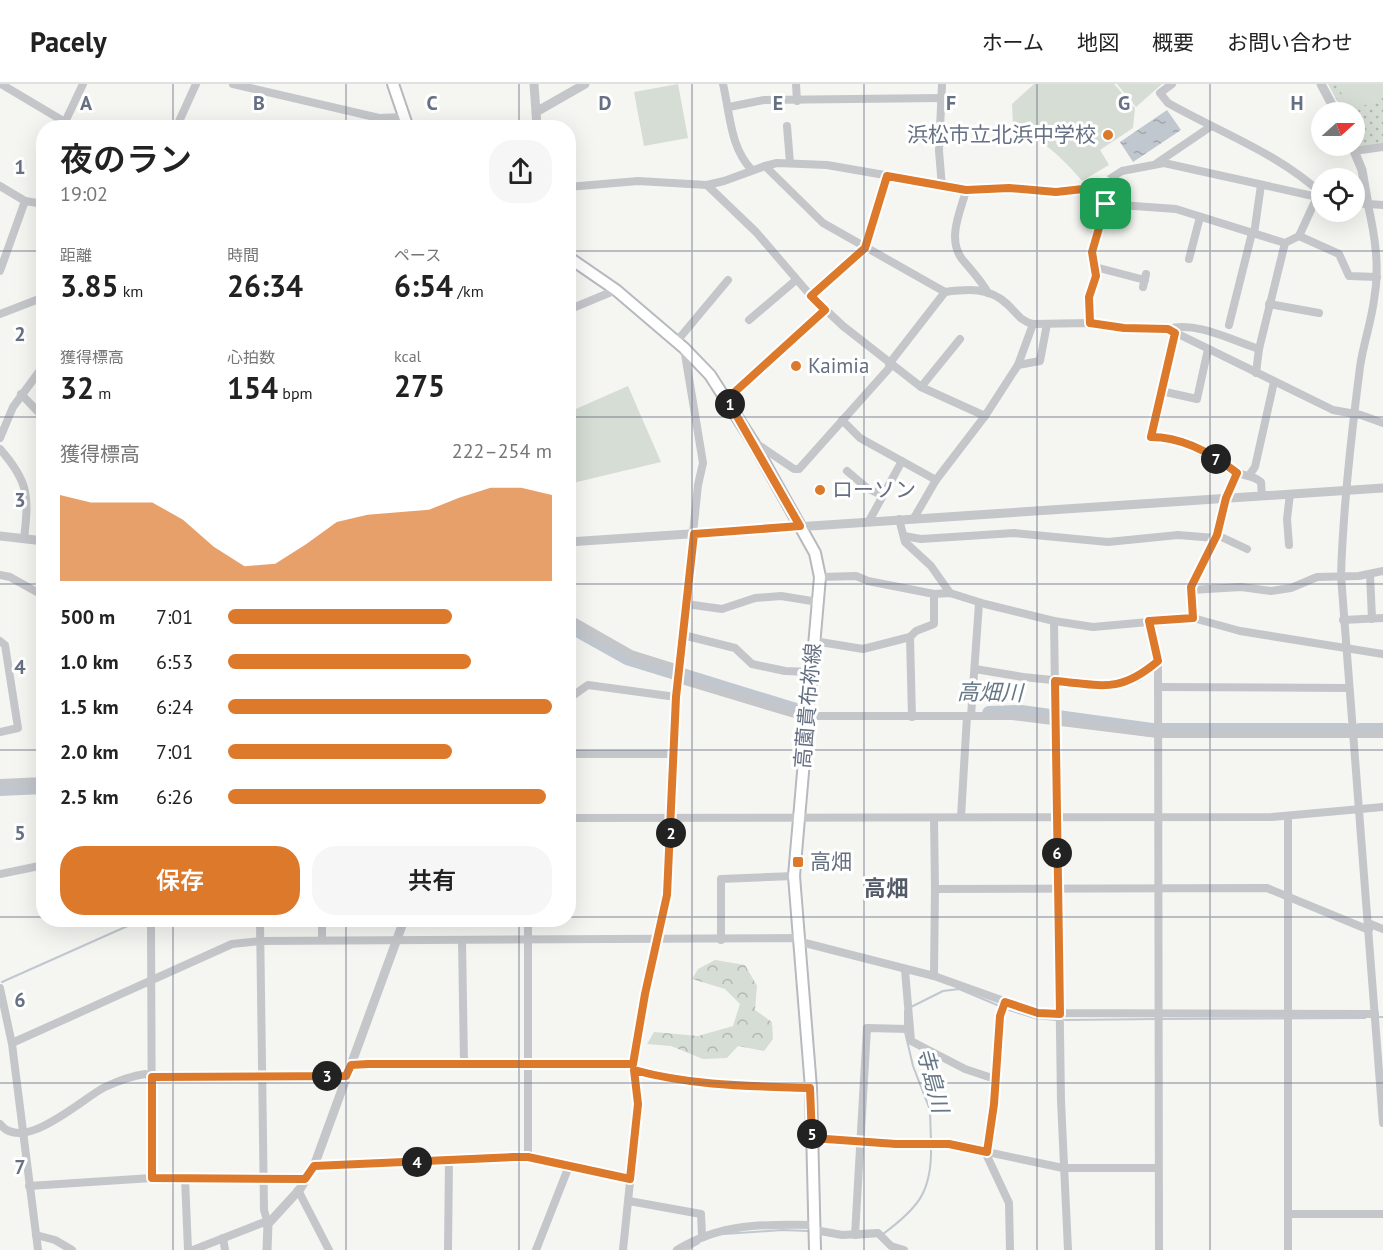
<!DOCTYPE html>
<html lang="ja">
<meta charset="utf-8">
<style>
:root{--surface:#fff;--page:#f6f6f6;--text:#222;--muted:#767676;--line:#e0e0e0;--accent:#dd792b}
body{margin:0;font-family:"PT Sans","Noto Sans JP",sans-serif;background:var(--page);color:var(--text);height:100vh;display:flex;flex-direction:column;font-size:22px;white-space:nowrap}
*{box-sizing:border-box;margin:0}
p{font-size:20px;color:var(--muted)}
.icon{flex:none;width:33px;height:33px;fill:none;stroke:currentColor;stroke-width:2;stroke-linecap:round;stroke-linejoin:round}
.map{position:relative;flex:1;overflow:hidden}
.side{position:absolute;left:36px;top:36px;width:540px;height:807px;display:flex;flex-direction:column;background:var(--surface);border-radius:24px;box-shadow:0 6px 24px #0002}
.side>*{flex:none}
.needle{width:39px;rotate:69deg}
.controls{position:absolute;left:1311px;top:18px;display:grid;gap:12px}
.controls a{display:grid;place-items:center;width:54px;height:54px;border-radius:50%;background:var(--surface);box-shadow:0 6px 24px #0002;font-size:30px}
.pin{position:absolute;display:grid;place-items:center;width:51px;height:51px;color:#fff;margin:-26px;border-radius:12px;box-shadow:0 3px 9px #0006}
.km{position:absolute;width:30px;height:30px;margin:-15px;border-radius:50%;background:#222;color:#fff;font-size:16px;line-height:30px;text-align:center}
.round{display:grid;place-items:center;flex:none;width:63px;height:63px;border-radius:24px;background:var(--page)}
.headline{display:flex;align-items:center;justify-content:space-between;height:102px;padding:0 24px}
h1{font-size:33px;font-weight:600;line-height:45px}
.figures{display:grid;grid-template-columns:repeat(3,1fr);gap:9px;height:102px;padding:6px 24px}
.figures div{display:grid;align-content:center}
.figures b{font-size:30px;font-weight:600}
.figures small{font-size:16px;font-weight:400}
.figures p{font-size:16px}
.chart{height:168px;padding:12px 24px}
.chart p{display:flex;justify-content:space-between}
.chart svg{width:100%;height:108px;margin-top:6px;fill:var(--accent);opacity:.7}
.cta{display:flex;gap:12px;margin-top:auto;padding:12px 24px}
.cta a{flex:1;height:69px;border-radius:24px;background:var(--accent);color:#fff;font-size:24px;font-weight:600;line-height:69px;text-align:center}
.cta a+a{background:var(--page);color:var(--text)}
ul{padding:0 24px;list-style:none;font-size:20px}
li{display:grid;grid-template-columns:96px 72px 1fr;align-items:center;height:45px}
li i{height:15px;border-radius:8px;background:var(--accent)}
header{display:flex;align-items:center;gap:36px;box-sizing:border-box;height:84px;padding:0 30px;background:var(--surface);border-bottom:2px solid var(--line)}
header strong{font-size:28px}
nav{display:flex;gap:33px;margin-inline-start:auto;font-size:21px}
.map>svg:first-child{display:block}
</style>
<header>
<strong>Pacely</strong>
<nav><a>ホーム</a><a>地図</a><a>概要</a><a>お問い合わせ</a></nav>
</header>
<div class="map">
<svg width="1383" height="1166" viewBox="0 0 1383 1166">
<defs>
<pattern id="grass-dots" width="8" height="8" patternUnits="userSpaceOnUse" patternTransform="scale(1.5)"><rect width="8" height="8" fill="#d5ddd4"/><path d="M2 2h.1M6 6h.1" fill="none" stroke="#b1b8b1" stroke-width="1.8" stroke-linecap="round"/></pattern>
<pattern id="forest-crowns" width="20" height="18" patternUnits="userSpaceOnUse" patternTransform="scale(1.5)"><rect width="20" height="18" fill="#d5ddd4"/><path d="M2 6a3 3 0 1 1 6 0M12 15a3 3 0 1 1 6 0" fill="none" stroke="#b1b8b1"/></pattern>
<pattern id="water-ripples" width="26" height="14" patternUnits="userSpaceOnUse" patternTransform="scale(1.5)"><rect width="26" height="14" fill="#c1c7ce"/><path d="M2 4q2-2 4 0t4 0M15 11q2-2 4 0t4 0" fill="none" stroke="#a1a6ad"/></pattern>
</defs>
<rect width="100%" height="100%" fill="#f5f6f2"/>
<path fill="url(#grass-dots)" d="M1328,0H1383V60L1360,63L1355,53L1354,28H1343Z"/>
<path fill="url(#forest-crowns)" d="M715,876L745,881L757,902L755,926L772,938L773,955L764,967L738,962L727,974L703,975L671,962L647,960L654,948L698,952L733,942L740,920L725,905L692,895L698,885Z"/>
<g fill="#d5ddd4">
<path d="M678,0L688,54L644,62L634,8Z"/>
<path d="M1034,0H1114L1135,24L1133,44L1100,66L1109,81L1082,97C1061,72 1042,56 1013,41L1012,20Z"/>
<path d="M1117,0H1162L1136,23Z"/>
<path d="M1337,0H1383V13L1350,28Z"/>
<path d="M628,302L661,378L577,398L569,403V328Z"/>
</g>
<path fill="url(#water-ripples)" d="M1167,26L1181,46L1133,78L1120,58Z"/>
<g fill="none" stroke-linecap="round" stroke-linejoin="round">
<g stroke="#c1c7ce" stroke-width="2">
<path d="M2,898L141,836"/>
<path d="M909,924L943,907L959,905L1009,926L1035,934L1056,936"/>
<path d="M1379,933H1383"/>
<path d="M1162,935L1365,934"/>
<path d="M1065,936L1156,935"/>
<path d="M905,942V927"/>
<path d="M905,948L913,982L930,1026L931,1058"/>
<path d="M724,1150L782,1146L808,1147"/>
<path d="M883,1150C918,1124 932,1108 931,1063"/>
<path d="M854,1154L878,1152"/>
<path d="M687,1166L699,1159"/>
</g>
<g stroke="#c1c7ce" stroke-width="14">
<path d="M568,541L627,574L799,627"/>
<path d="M989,629L1021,628L1152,646H1346"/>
<path d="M1360,646H1383"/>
<path d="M0,705L44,703"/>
</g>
<g stroke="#b6b9be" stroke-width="14">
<g id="secondary">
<path d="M393,0L408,44"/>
<path d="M568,173L616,206L684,264L710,291L753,358L815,469L820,493L794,792L811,1004L815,1166"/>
</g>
</g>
<g stroke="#c4c6ca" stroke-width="8">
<path d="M1,0L75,44"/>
<path d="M233,0L379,34L404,33"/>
<path d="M723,0C730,29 730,64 752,86"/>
<path d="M796,0L797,17"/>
<path d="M1172,0L1160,9L1168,19C1219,48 1278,69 1322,110"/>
<path d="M729,23L764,16L941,14"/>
<path d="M65,38L83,0"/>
<path d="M787,42L790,79"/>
<path d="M176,44L196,0"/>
<path d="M1354,67L1383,63"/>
<path d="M1157,79L1210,43"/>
<path d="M765,82L777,79L827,81L919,97L953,106L1009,104L1056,108L1083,105L1105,98L1122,87L1164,79L1322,114"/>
<path d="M707,101L756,148L811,212L843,242L921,303L985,332"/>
<path d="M0,102L25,117L44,120"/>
<path d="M568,103L638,97L707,101L724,97L765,82L823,139L945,208C968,205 989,203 1007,220C1017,229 1020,237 1033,240"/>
<path d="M942,103L939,67L942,0"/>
<path d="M966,107C960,128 947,155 962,175C971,186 981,196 988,209"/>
<path d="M1354,119L1383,121"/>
<path d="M1106,120L1176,125L1285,159L1259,265L1256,289"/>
<path d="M1368,121C1375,152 1380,184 1374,216C1371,239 1363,261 1360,283C1351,353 1343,422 1341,492L1383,1039"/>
<path d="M1254,150L1261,101"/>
<path d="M1299,152L1339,170L1349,192L1377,193"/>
<path d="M1285,159L1299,152L1317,113"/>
<path d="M1189,175L1200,133"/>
<path d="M1095,183L1145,196"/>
<path d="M0,187L25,117"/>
<path d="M1143,203L1146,190"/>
<path d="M811,212L865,164L887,92"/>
<path d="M1269,220L1319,229"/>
<path d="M568,226L616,206"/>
<path d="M0,230L44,213"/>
<path d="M749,236L796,196"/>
<path d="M1090,239L1089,213L1096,192L1092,168L1106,120L1105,98"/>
<path d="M1229,241L1252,149"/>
<path d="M1168,245C1197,237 1231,256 1259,265"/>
<path d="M1175,249L1151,353C1186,353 1207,374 1236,388C1245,393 1251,390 1261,398L1262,412"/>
<path d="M677,257L728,196"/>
<path d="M889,280L945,208"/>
<path d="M1018,281L1040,277L1047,240"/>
<path d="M921,303L960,255"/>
<path d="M1161,307L1197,315L1208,265"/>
<path d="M21,310L44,334"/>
<path d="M727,315L825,227"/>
<path d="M842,336L860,354L936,396"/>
<path d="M0,354L13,323L44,281"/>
<path d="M754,358L794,385H799L891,282"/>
<path d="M0,365C29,398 29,412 24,455"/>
<path d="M847,387L867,404L883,412"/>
<path d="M1250,390L1255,383L1274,298"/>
<path d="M914,434L936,396L985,332L1018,281L1033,240L1090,239L1124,244L1168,245L1333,326L1361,331L1383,339"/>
<path d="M899,435L905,458L931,482L950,509"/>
<path d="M869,437L902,377"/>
<path d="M1217,451L1247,465"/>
<path d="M904,452L921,455L1014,449L1108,458L1178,451L1215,454"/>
<path d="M1289,461L1287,435L1290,410"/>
<path d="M1370,490L1372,535"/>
<path d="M0,491L10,493L44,512"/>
<path d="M820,493L856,492L868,497L934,510L950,509L985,520L1054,537L1093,543L1193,534L1240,547L1383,570"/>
<path d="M1191,506L1241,503L1271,507L1291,504L1317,493L1359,492L1383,487"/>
<path d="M686,520L722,525L755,514L781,512L818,518"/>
<path d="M568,534L631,570L679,585"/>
<path d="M1193,534L1191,503L1217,451L1226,414L1237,389"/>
<path d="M1343,536L1383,534"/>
<path d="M1054,537L1061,1017L1068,1166"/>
<path d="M1149,537L1158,577L1159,1166"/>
<path d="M683,551L735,564L752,580L785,587L812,588"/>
<path d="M910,553L916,547L934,540V510"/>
<path d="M0,557L5,561L18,644L0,648"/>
<path d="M814,557L863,565L910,553L912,633"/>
<path d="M975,585L1023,593L1111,602L1138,594L1158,577"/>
<path d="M678,595L808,634"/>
<path d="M1158,603L1348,604"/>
<path d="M568,615L588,601L676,613"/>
<path d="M808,632H1012L1158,650H1383"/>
<path d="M971,632L979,519"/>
<path d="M568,670H674"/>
<path d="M0,699L44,697"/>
<path d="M961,733L967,632"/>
<path d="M568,734L1272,733L1383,723"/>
<path d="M934,734L935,805"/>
<path d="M0,790L44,781"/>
<path d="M151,836L152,1094"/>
<path d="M528,836V1073"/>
<path d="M1368,839L1383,845"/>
<path d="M322,856V836"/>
<path d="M462,856L464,980"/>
<path d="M721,856V795L794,792"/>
<path d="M905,886L911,957L965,985L995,995"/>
<path d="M934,892L935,805L1267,804L1369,846"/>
<path d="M0,904L12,960L38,1166"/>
<path d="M1005,918L1000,932L994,1020L987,1072L1009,1119L1010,1166"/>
<path d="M12,959L232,860L261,857L798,854L805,859L934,892L1038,929L1375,930"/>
<path d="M351,981L633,980"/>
<path d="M634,986C692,1002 751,1002 811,1004"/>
<path d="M0,1040C23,1071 84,1013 105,1003C118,997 131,992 145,990L152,993L347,992"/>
<path d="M812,1054L896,1060H949L1063,1084H1158"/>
<path d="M314,1082L528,1073L630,1095"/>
<path d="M185,1094L188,1166"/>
<path d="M29,1102L152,1094L305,1095"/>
<path d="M298,1106L329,1166"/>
<path d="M629,1117L701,1130L702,1151"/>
<path d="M1288,1130H1383"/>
<path d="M815,1146L842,1151L878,1149L891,1162L904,1166"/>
<path d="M36,1151L55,1156L72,1166"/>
<path d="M855,1151L867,944L909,945"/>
<path d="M223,1154L225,1166"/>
<path d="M193,1166L262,1139L268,1140L264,1126L260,836"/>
<path d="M448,1166L449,1076"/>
<path d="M536,1166L569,1082"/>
<path d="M623,1166L638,1020L633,980L634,966L663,835L669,797L676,613L698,401L703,379L684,264"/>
<path d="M677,1166C721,1139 764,1140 814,1141"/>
<path d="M1288,1166V732"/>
</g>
<g stroke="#c4c6ca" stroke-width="9">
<path d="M534,0L536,28"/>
<path d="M1321,0L1336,28"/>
<path d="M537,44L536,28L585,0"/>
<path d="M1352,62L1362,86L1368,121"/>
<path d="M0,452L44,457"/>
<path d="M568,458L1383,404"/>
<path d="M267,1166L268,1140L300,1105L314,1082L404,836"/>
</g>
<use href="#secondary" stroke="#fff" stroke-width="10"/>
</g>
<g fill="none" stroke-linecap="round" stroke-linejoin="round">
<g stroke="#fff" stroke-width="12">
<path id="route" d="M887,92L966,106L1009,104L1056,108L1083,105L1105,98L1106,120L1092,168L1096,192L1089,213L1090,239L1124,244L1168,245L1175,249L1151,353C1182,353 1213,370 1237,389L1226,414L1217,451L1191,503L1193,534L1149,537L1158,577C1119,610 1102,601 1055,597L1060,930L1038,929L1005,918L1000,932L994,1020L987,1068L949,1060H896L812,1054L810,1004C751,1002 692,1002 634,986L638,1020L630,1095L528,1073H513L314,1082L305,1095L152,1094V993L346,992L351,981L368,980H633L645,910L667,811L676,613L694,450L800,442L727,315L825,226L811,212L865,164Z"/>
</g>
<use href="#route" stroke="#dd792b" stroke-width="8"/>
</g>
<path fill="none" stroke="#667083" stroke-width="1.5" stroke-opacity="0.55" d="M173,0V44M346,0V44M519,0V44M692,0V1166M864,0V1166M1037,0V1166M1210,0V1166M0,167H44M568,167H1383M0,333H44M568,333H1383M0,500H44M568,500H1383M0,666H44M568,666H1383M0,833H44M568,833H1383M173,836V1166M346,836V1166M519,836V1166M0,999H1383"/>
<g fill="#dd792b" stroke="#fff" stroke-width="2">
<circle cx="1108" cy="51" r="6"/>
<circle cx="796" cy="282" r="6"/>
<circle cx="820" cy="406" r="6"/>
<rect x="792" y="772" width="12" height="12" rx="3"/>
</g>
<g text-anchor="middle" stroke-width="6" stroke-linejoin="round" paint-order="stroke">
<g font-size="21" fill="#667083" stroke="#fff" text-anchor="start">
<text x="1096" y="58" text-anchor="end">浜松市立北浜中学校</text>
<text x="808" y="289">Kaimia</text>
<text x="832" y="413">ローソン</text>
<text x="810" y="785">高畑</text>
</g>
<g font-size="21" fill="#667083" stroke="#fff">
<text transform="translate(808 622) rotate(-85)" y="7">高薗貴布祢線</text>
</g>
<g font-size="22" font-style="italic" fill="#667786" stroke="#fff">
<text transform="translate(990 608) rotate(1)" y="8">高畑川</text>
<text transform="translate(933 996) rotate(75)" y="8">寺島川</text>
</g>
<g font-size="22" font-weight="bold" fill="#535b68" stroke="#fff">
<text x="886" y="812">高畑</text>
</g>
</g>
<g font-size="20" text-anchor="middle" font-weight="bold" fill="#667083" stroke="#fff" stroke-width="6" stroke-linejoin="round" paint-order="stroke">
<text x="86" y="26">A</text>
<text x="259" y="26">B</text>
<text x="432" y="26">C</text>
<text x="605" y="26">D</text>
<text x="778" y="26">E</text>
<text x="951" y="26">F</text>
<text x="1124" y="26">G</text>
<text x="1297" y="26">H</text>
<text x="20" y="90">1</text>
<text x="20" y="257">2</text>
<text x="20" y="423">3</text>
<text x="20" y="590">4</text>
<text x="20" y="756">5</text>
<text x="20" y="923">6</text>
<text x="20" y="1090">7</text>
</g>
</svg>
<div class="controls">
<a><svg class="needle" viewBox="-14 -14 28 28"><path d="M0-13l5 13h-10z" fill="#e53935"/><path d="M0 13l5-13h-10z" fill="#767676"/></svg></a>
<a><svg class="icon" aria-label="locate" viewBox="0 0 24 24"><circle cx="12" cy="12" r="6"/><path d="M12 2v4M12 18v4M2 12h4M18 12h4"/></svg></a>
</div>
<div class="pin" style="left:1106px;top:120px;background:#1e9e55"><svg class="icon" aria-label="arrive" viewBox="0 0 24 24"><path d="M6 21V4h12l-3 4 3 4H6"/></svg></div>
<b class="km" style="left:730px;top:320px">1</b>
<b class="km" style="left:671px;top:749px">2</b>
<b class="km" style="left:327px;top:992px">3</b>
<b class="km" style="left:417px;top:1078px">4</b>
<b class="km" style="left:812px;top:1050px">5</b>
<b class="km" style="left:1057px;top:769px">6</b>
<b class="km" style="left:1216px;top:375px">7</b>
<section class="side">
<div class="headline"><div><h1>夜のラン</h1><p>19:02</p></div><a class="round"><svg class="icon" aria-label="share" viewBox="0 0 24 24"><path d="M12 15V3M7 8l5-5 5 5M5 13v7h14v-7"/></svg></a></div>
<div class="figures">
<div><p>距離</p><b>3.85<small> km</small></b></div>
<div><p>時間</p><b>26:34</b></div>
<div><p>ペース</p><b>6:54<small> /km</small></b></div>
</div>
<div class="figures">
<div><p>獲得標高</p><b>32<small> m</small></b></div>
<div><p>心拍数</p><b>154<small> bpm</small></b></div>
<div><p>kcal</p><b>275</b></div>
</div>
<div class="chart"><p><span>獲得標高</span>222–254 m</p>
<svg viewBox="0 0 160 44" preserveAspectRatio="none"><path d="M0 44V9L10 12L20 12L30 12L40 19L50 30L60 38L70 37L80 29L90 20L100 17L110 16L120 15L130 10L140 6L150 6L160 9V44z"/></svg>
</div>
<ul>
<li><b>500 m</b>7:01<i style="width:69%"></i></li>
<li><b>1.0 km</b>6:53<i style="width:75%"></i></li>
<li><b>1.5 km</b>6:24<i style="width:100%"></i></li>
<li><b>2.0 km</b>7:01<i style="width:69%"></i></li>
<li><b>2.5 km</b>6:26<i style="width:98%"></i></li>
</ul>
<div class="cta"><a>保存</a><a>共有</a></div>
</section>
</div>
